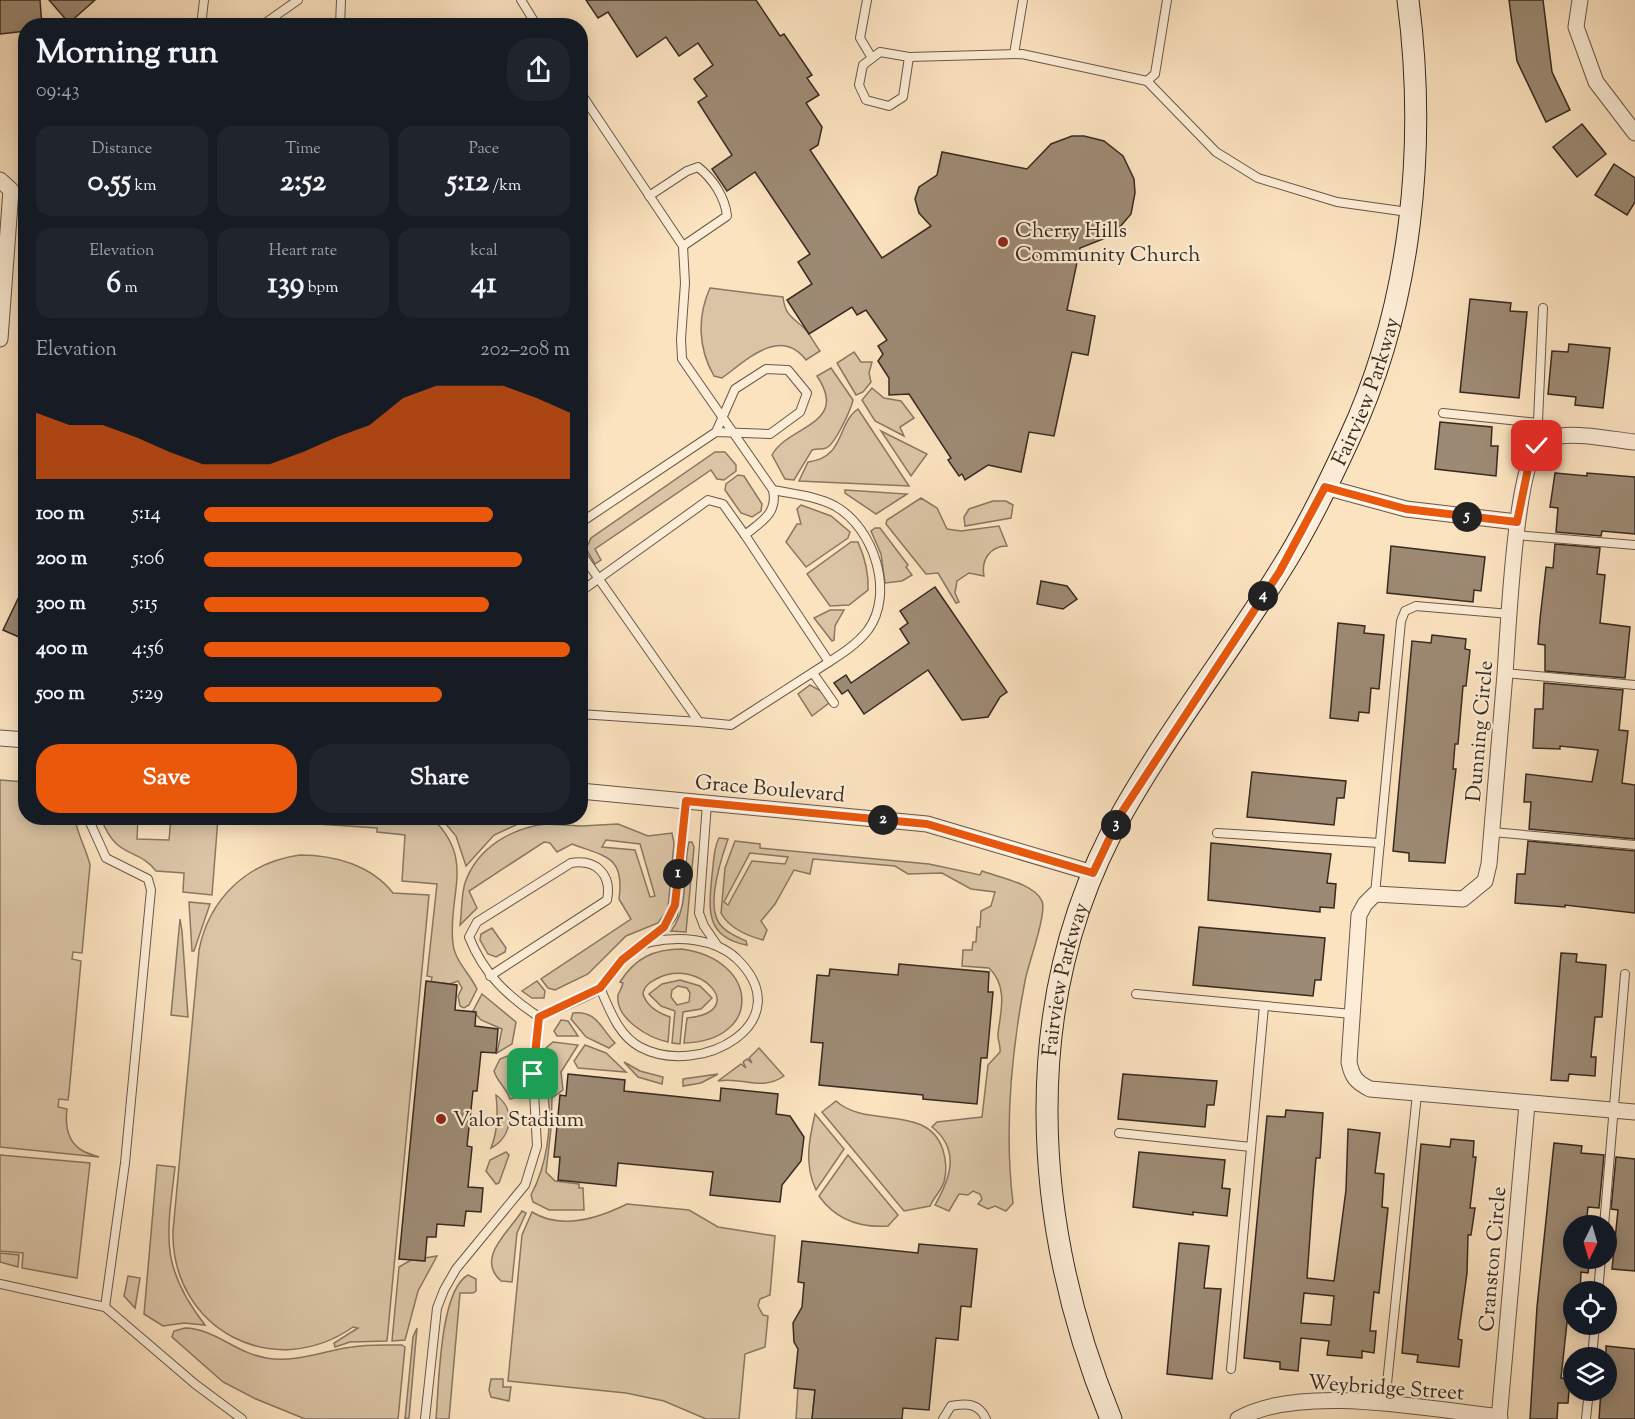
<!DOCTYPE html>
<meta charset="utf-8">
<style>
:root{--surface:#171b24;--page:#20242c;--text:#f1f3f6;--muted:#9ea1a6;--accent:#ea580c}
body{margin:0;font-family:"Sorts Mill Goudy",serif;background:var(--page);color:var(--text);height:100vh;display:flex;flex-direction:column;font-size:22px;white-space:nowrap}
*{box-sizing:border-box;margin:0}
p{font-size:20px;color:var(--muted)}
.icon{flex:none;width:33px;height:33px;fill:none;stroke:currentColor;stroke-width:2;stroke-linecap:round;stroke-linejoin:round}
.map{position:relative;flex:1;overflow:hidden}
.panel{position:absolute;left:18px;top:18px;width:570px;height:807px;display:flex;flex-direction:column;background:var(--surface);border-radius:24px;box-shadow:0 3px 15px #0003}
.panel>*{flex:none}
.needle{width:39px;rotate:185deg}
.tools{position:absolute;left:1563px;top:1215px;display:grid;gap:12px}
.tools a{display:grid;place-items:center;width:54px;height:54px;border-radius:50%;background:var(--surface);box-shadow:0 3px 15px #0003;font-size:30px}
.pin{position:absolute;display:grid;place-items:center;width:51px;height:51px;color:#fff;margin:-26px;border-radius:12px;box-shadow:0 3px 9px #0006}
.km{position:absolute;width:30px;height:30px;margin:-15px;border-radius:50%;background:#222;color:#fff;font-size:16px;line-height:30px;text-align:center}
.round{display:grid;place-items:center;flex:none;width:63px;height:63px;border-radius:24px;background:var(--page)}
.headline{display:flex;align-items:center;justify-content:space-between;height:102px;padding:0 18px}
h1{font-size:33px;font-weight:700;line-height:45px}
.figures{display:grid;grid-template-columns:repeat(3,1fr);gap:9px;height:102px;padding:6px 18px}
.figures div{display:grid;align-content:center;border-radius:15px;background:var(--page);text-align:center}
.figures b{font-size:30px;font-weight:700}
.figures small{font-size:16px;font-weight:400}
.figures p{font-size:16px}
.chart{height:168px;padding:12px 18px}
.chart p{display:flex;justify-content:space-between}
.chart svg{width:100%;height:108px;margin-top:6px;fill:var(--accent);opacity:.7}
.action{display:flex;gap:12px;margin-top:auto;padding:12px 18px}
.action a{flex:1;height:69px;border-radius:24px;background:var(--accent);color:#fff;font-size:24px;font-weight:700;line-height:69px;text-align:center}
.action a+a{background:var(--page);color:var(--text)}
ul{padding:0 18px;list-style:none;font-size:20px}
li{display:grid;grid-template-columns:96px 72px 1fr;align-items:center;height:45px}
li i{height:15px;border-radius:8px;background:var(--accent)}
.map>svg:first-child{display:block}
</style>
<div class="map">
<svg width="1635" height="1419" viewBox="0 0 1635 1419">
<rect width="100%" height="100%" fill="#fce3c0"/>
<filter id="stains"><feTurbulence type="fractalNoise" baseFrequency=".00333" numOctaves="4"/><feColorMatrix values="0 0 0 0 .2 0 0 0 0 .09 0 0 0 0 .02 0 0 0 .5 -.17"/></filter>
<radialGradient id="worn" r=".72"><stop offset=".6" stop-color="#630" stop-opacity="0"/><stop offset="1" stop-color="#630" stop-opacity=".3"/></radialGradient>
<g fill="#dac4a5" stroke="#887763" stroke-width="1.5" fill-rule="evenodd">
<path d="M710,288L783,297C785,315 792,317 804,328C810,334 814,343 820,351L806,360C780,326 747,360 722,378L714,376C698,348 697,317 710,288Z"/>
<path d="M854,352L861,362H872L869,373L871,382L863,392L856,395L837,363Z"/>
<path d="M831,368L853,400C851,409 835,445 826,448C822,450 817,448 812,450L794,480L785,479L772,455C788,425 850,425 817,376Z"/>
<path d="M872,388L884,398L901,401L914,418L900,427L904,436L875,421L862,400Z"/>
<path d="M858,409L909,486L799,481L808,462C845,458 837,423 858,409Z"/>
<path d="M881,431L927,454L911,476Z"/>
<path d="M715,452H725L736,465V471L724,480L717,479L711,470L595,549L601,560L595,564L586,549L591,538Z"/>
<path d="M738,475L744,476L762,504L761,511L752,517L741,513L725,490L726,484Z"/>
<path d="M845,490L907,494L876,514L845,493Z"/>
<path d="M921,498L937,508L947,529L961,531L999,526L1007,546C990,546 981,560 984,576L969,573L957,581L955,593L959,602L956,603L938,573L926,574L886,524L887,520Z"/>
<path d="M993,501H1006L1013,505L1011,518L965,526L964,517L969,509Z"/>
<path d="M801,505L831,516L850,532L848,538L806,567L786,542L797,524H801L797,509Z"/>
<path d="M875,528H880L908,565L906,567L912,575L902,581L885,583L881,554L871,531Z"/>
<path d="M851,542H858C865,558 869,573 868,590L849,605L830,606L807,574Z"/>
<path d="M830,610H844L835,626L834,640L832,641L814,618Z"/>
<path d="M810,685L821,691L829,703L812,716L798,694Z"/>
<path d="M0,780L25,782L26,818H75C77,834 86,848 90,865L82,953L73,952L72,959L81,961L69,1093L68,1100L59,1099L58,1107L67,1109C65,1125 67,1142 83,1151C88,1154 97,1156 99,1157L0,1147Z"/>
<path d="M101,818H138L137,839L169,840L171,818H222H218L212,895L183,892L184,873L156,871C138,847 116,860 101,818Z"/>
<path d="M230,818L433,819C476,861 447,895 453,944C455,961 470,974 477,989L469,1005L464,1008L460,1006L458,996L462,988L458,981L450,984L431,982L432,977L427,976L437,884L402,881L405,835L377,832V828Z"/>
<path d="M441,818H531L494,835L466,866L456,836Z"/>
<path d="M546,824L581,826L618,824L648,836L672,833L674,843L668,909L658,923L626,936L588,974L555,990L548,988L541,979L631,919L619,899C625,856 606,857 572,844L557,852L550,843L544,842L469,891L477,908L460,925C462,912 461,896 465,883C477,848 511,828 546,824ZM606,840L640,844L655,896L650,897L635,850L602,847Z"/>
<path d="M719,838L728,839C721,859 706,904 719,923C725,932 737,937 746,941L747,945C704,937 709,908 712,875C714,862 713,849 719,838Z"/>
<path d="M735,841L760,844V848L929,864L980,875L982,871C998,877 1035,884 1042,901C1047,915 1028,964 1025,981C1011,1054 1004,1129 1013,1203L1006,1211L995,1206L988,1209L978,1204L982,1199L980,1194L973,1191L968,1195L959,1194L949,1211L935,1205C950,1179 961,1150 932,1127L937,1122L982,1117L988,1065L1000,1052C1001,1045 997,1039 998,1033C1001,1011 1008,986 989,968L962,966L963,950H972L973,942H976L977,927H980L981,911L991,906L995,892L971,889L942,873L908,874L895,866L813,859L810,874L794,870L775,904L761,921L767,930L763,940C748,936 729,928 721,913L725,868ZM750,853L788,857L785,864L752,861L728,905L724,902Z"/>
<path d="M689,842H692L694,847L686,932L671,931C690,906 682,872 689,842Z"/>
<path d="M300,855C334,855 371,865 393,893L429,895L387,1341L350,1342L335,1347L334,1343L358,1328L353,1327C273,1383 171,1329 173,1231L199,950C209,899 247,862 300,855Z"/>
<path d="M189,902L210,904L194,951H192Z"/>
<path d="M180,919L182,931L188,1017L171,1015Z"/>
<path d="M492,928L506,948L505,952L496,957L488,954L480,940L481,934Z"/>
<path d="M682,949C760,960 763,1041 684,1043L687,1018C751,1012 699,957 658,978C650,982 644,986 643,994C647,1007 658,1013 670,1017L668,1042C649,1038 615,1019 618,995C619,992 622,988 623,983L620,982C635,958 654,949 682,949Z"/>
<path d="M680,980L700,986L712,998L701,1009L683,1012L680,1044L672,1043L675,1011L661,1006L649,994L662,984ZM678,986L687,988L690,993L689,1002L677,1005L671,997L672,990Z"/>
<path d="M537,981L545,991L544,998H532L522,991Z"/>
<path d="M482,994L516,1022L512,1044L497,1053L502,1029L481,1020L473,1011Z"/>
<path d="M573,1013C597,1010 601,1029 615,1043L609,1048L586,1037L571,1019Z"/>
<path d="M561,1020L568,1021L578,1036H557L554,1031Z"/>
<path d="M553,1042L578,1045L561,1072L563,1090L552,1098L551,1129L546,1172L555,1181L579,1184V1188H583L584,1210H549L533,1202L531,1195C547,1165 552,1127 548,1094C547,1078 543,1064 546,1048Z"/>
<path d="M585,1045L606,1053L626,1072L578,1068L574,1061Z"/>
<path d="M759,1048L784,1076C761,1092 742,1076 718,1081L741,1064L746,1068L743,1062L747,1059L752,1063L749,1058Z"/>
<path d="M510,1055L514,1098L510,1099C506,1087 497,1082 494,1071L500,1059Z"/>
<path d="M624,1062L640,1071L663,1077L662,1084L638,1077Z"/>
<path d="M718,1074L701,1083L683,1086V1079Z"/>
<path d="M496,1095C516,1109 512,1137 491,1148C498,1130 498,1114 496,1095Z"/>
<path d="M836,1101C866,1129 928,1103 943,1150C946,1160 947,1171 944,1182C941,1191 934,1197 930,1206L904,1211L822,1112Z"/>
<path d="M815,1114L844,1149L816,1190C804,1165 809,1140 815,1114Z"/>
<path d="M506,1152L509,1155L499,1183L496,1184L486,1171L490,1160Z"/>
<path d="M0,1155L90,1163L77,1278L22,1268L23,1253L0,1251Z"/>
<path d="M848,1155L898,1215L888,1226C860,1228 836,1220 819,1196Z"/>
<path d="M157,1165L175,1167C167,1236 159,1266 205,1325L184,1323L163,1326L144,1314Z"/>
<path d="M627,1204L689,1210L718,1227L775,1236L770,1295L760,1299L758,1306L763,1315L768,1316L765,1347L745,1354L739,1419H706L664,1401L626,1393L508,1381L522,1235L532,1212C561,1230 599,1218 627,1204Z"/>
<path d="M522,1211L526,1213L517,1233L512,1282L501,1281C475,1258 509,1232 522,1211Z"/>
<path d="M0,1253L19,1255L18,1267L0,1262Z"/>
<path d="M437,1256L418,1291L405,1340L392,1341L399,1267L411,1260L425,1261V1258Z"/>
<path d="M468,1275L476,1279V1291L473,1293H460L449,1419H436C439,1388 439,1291 468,1275Z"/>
<path d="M128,1276L140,1278L135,1308L124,1296Z"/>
<path d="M185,1328C213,1328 236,1353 266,1358C297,1363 322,1351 352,1347C368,1344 386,1345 402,1345L405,1347L398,1419H305L256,1399L223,1382L172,1337L174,1331Z"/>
<path d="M417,1328L409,1418L405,1419L413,1337Z"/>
<path d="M491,1379H503V1387H511L509,1401L491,1397L489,1390Z"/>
<path d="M798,1388L815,1390L812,1419H796Z"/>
</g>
<g fill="#9d8a74" stroke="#362a21" stroke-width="1.5" fill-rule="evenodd">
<path d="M0,0H40L42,26H26V31L0,34Z"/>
<path d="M49,0H95L69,23Z"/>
<path d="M586,0H756L780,36L784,34L812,75L807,78L819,95L806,103L822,127L818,145L810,150L882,258L931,226L919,213L915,199L919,187L937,175L942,152L1027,169L1051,144L1072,136H1084L1104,141L1123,156L1134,179L1135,193L1131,214L1113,235L1080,248L1067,310L1095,316L1088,355L1072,352L1054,436L1029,432L1021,472L988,465L965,480L962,474L959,476L948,460L951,458L909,394L889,395V378L878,361L883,354L878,346L887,340L866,310L857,315L852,307L809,334L787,300L812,284L798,262L810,254L755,172L727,191L712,169L732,155L698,102L707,96L694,79L713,65L698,43L679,56L666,37L637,57L608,12L598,18Z"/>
<path d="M1509,0H1543L1552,72L1570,110L1546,122L1517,61Z"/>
<path d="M1582,124L1606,154L1577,177L1553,147Z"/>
<path d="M1614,164L1635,178V202L1627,215L1595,195Z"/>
<path d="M1470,299L1511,303L1510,311L1527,312L1519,398L1460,392Z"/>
<path d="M1569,344L1610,348L1603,408L1575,405L1576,397L1548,394L1552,351L1568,352Z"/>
<path d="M1440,422L1492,427L1491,446H1498L1496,476L1435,469Z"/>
<path d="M1555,473L1587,476V473L1635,477V534L1602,531L1601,536L1556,532L1558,508L1550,507Z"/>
<path d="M1555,544L1600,548L1597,574L1605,575L1600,623L1630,627L1625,678L1545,671V645L1538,644L1540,619L1546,567L1553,568Z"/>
<path d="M1391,546L1485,557L1481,591L1474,590L1473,602L1387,593Z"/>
<path d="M1041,581L1067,586L1077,599L1063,609L1037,604Z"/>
<path d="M26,582V640L3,630Z"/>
<path d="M935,587L1007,692L1000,697L988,717L962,720L928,670L864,714L848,690L842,694L834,683L846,675L851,683L909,643L900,629L908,623L900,611Z"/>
<path d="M1338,623L1365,626L1364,633L1384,635L1379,689L1371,688L1369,713L1359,712L1358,721L1330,718Z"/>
<path d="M1432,635L1466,639L1465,649L1470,650L1466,686H1463L1458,744H1455L1453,769H1456L1445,863L1409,861V853L1393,851L1412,641L1431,643Z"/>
<path d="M1544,683L1623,690L1619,730L1628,731L1622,783L1635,785V839L1529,829L1531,802H1524L1526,774L1592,782L1598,750L1560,746V749L1533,748L1535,709H1543Z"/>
<path d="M1252,772L1346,781L1344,798H1337L1334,825L1247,817Z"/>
<path d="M1528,841L1635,851V913L1565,905V907L1515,903L1517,874H1525Z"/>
<path d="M1211,843L1331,854L1327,883L1336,884L1334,908L1320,907V912L1208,900Z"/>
<path d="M1199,927L1325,938L1321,980H1315L1313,996L1193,985Z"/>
<path d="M1561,953L1577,954L1576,962L1606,965L1602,1017H1595L1591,1057H1596L1595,1076L1569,1074L1568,1081L1551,1080Z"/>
<path d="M899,964L989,972L988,992H993L987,1058H981L977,1104L923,1099V1095L819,1085L823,1043L811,1042L817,975L829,976L830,969L898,975Z"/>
<path d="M426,981L457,985L455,1010L476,1012L475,1026L498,1029L496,1053L481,1052L477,1091H473L467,1146L472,1147L468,1187L483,1188L481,1212L466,1211L464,1226L437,1224L436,1237H427L425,1261L399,1259Z"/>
<path d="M568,1074L625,1080L624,1091L720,1101L721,1088L778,1094L776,1114L790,1116L804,1137L801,1161L782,1185L780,1202L710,1195L713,1172L618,1163L616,1186L558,1180L560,1157H554L560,1095L566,1096Z"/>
<path d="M1123,1074L1217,1081L1214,1105H1207L1205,1127L1118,1119Z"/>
<path d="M1286,1110L1323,1113L1320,1158H1316L1313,1194L1307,1278L1334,1281L1346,1190L1348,1129L1380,1133L1375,1173L1384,1174L1382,1207L1388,1208L1379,1293L1374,1292L1370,1331H1376L1374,1353L1362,1351V1358L1327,1355L1329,1341L1301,1338L1298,1371L1280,1369V1362L1244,1358L1267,1116L1285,1117ZM1304,1293L1334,1296L1331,1325L1301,1323Z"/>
<path d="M1451,1139L1474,1141L1473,1157H1476L1470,1208H1475L1471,1235H1468L1467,1273L1458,1339L1462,1340L1459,1367L1417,1362L1418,1355L1402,1353L1421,1144L1450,1147Z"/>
<path d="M1554,1143L1582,1146L1581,1153L1604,1155L1599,1208L1588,1207L1586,1226H1574V1258H1590L1588,1273L1581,1272L1580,1292H1574V1304H1569L1561,1378L1570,1379L1568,1403H1558L1557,1419H1530L1537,1307Z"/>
<path d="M1139,1152L1225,1160L1222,1188L1230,1189L1227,1216L1193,1212V1215L1133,1207Z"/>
<path d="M1616,1157L1635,1159V1271L1612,1269L1618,1210L1611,1209Z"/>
<path d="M802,1241L918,1253L919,1244L977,1249L971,1307L961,1306L958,1340L936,1338L929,1410L903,1408L902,1419H812L815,1390L794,1388L798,1349L794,1342L793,1323L802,1307L804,1283L798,1282Z"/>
<path d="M1179,1243L1209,1246L1204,1288L1221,1289L1212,1379L1167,1374Z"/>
<path d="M1606,1346L1635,1349V1419H1599L1601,1390H1606Z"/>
</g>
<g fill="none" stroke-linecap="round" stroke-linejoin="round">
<g stroke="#685849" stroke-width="10">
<g id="service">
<path d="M521,0L537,26"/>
<path d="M867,0L860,38L872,58"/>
<path d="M201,26L204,0"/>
<path d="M261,26L298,0"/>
<path d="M340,26L341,0"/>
<path d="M1014,54L1023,0"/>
<path d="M909,57L880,52L863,65L859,85L866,100L889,106L903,97L909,57L1022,54L1147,81L1216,152L1258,178L1337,202L1408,212"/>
<path d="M1147,81L1155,74L1167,0"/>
<path d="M580,92L683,246L685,283L681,339L682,359L773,490C778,513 762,521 745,535L829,662L731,725L699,722L580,552"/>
<path d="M649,196L687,171L698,167C713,179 725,197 727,216L683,246"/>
<path d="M1443,413L1538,423"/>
<path d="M1537,444L1543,308"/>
<path d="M773,490C793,494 816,496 835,506C874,528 895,593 868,630C857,644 843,653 829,662"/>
<path d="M580,523L716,432L735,389L766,369L788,370L807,393L800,412L770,434L716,432"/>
<path d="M1516,535L1635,545"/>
<path d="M580,592L708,500L723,504L745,535"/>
<path d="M813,673L834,703"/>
<path d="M1505,673L1635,685"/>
<path d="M580,714L699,722"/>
<path d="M707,803L699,913L704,926L717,945"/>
<path d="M88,818L106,858L148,879L151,890L125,1163L105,1307"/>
<path d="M1492,832L1635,845"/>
<path d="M1217,833L1380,843"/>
<path d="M1375,894L1401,621L1405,611L1416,606L1510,614"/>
<path d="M647,943L664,928L673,915L686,801"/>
<path d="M1136,994L1352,1014"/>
<path d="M539,1017C553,1010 590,997 601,988C605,984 607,977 611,973C619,961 636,945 650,942C678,936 714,938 736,958C803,1022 700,1079 640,1047C618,1035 610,1010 600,988"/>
<path d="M1119,1133L1251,1147"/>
<path d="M1604,1226L1625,974"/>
<path d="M0,1284L105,1307L195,1384L242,1419"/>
<path d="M1598,1292L1601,1258"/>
<path d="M1592,1358L1595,1324"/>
<path d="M1231,1369L1264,1006"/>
<path d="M1385,1403L1417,1094"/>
<path d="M425,1419L437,1308L444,1290L456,1269L525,1185L537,1146L533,1074L539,1017C506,995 484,974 469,937L477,922L571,863C597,859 612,875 607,900L490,976"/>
<path d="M943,1419L951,1406C966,1403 979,1403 986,1419"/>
<path d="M1586,1419L1589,1390"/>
</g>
</g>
<g stroke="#685849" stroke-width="17">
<g id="minor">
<path d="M1580,0L1576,27L1596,82L1635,133"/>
<path d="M0,180L11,190L0,339"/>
<path d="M1635,442C1611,440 1556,426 1538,445C1515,470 1508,633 1505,674C1500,737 1494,801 1489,864L1485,881L1463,899L1375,894L1365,904L1359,915L1349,1062C1352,1077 1356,1082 1370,1089L1635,1112"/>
<path d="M1325,487L1406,509L1517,522"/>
<path d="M0,738L26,740"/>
<path d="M580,791L927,824L1093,873"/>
<path d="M1238,1419C1301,1383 1427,1409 1500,1417"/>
<path d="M1499,1419L1527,1104"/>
</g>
</g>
<g stroke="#362a21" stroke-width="23">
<g id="secondary">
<path id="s1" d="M1111,1419C1031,1224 1016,998 1124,810C1171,728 1228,654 1278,574C1305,532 1328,485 1349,439C1412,305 1427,146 1408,0"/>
</g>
</g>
<use href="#service" stroke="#fdedd6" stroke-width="8"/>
<use href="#minor" stroke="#fdedd6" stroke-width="15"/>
<use href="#secondary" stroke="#fdedd6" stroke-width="21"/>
</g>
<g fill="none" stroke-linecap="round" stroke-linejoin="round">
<g stroke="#fff" stroke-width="12">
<path id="route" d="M533,1074L539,1017L600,988L622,960L664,927L675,905L686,801L927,824L1093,873L1122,812L1280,571L1325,487L1406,509L1517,522L1530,459L1537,446"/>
</g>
<use href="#route" stroke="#ea580c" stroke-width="8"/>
</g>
<g fill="#8f2418" stroke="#fdedd6" stroke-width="2">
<circle cx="1003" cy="242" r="6"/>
<circle cx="441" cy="1119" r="6"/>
</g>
<g text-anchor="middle" stroke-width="4.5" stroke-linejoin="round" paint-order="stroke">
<g font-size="21" fill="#362a21" stroke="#fdedd6" text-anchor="start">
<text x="1015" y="237">Cherry Hills<tspan x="1015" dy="24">Community Church</tspan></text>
<text x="453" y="1126">Valor Stadium</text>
</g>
<g font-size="21" fill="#362a21" stroke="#fdedd6">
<text dy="7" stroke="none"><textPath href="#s1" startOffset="1116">Fairview Parkway</textPath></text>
<text transform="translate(1479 731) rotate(-85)" y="7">Dunning Circle</text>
<text transform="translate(770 788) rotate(5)" y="7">Grace Boulevard</text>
<text dy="7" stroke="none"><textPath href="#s1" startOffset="450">Fairview Parkway</textPath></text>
<text transform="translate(1492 1259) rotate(-85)" y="7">Cranston Circle</text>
<text transform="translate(1386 1387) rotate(4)" y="7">Weybridge Street</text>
</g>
</g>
<rect width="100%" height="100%" filter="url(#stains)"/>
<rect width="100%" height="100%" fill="url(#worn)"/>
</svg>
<div class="tools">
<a><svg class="needle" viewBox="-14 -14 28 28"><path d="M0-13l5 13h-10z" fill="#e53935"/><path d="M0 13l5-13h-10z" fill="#9ea1a6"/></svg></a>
<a><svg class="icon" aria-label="locate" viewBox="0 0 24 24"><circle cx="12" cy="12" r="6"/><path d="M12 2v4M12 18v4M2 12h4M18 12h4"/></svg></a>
<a><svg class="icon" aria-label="layers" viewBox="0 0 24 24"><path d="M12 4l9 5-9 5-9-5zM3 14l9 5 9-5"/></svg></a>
</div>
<div class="pin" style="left:533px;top:1074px;background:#1e9e55"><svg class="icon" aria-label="arrive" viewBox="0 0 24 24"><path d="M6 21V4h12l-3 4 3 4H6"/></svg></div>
<div class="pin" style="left:1537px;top:446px;background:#d93025"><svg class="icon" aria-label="check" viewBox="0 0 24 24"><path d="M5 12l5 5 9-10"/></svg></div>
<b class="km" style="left:678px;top:874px">1</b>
<b class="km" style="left:883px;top:820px">2</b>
<b class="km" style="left:1116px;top:825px">3</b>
<b class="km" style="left:1263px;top:596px">4</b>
<b class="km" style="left:1467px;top:517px">5</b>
<section class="panel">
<div class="headline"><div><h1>Morning run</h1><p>09:43</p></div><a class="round"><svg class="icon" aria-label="share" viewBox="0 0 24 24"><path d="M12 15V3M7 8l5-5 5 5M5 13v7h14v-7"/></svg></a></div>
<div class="figures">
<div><p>Distance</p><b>0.55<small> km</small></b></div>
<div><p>Time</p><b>2:52</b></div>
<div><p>Pace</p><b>5:12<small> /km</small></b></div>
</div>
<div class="figures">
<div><p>Elevation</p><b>6<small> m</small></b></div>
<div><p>Heart rate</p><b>139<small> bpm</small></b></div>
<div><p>kcal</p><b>41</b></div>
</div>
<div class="chart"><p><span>Elevation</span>202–208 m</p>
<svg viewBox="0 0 160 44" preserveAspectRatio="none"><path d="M0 44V17L10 22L20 22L30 27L40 33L50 38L60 38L70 38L80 33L90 27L100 22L110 11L120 6L130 6L140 6L150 11L160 17V44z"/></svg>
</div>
<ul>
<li><b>100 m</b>5:14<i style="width:79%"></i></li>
<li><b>200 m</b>5:06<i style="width:87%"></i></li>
<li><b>300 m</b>5:15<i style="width:78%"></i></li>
<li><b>400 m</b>4:56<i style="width:100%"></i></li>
<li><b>500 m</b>5:29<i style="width:65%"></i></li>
</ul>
<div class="action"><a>Save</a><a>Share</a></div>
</section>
</div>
